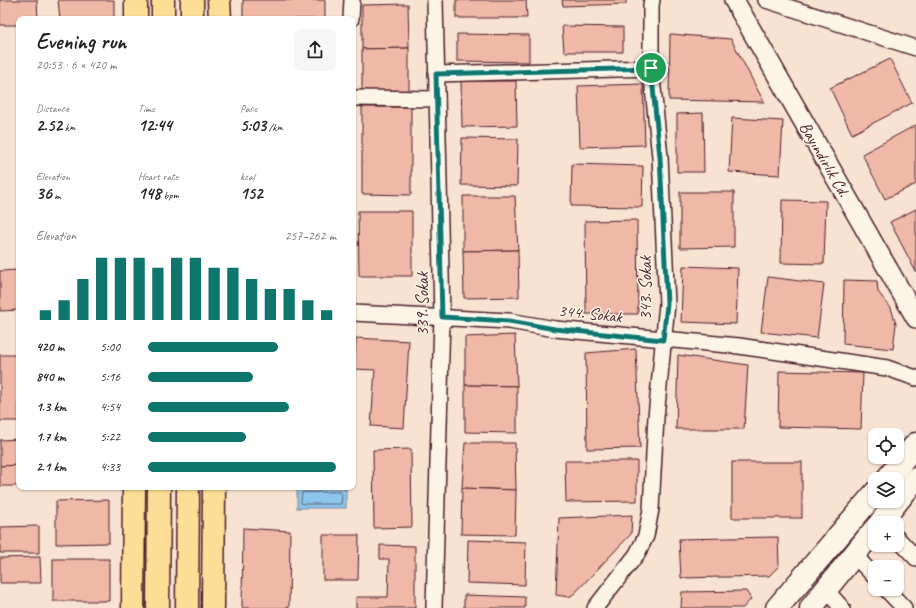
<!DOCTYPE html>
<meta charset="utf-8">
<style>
:root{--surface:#fff;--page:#f6f6f6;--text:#222;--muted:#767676;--accent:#0f766e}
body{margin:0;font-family:Caveat,sans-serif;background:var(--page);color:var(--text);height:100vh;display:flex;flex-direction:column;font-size:15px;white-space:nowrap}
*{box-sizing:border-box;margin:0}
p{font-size:13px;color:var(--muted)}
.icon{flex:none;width:22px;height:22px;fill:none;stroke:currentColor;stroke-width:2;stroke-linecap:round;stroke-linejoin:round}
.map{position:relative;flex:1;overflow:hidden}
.panel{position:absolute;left:16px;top:16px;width:340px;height:474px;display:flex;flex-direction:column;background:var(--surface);border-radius:8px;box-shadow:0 1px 3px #0004}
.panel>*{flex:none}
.tools{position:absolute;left:868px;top:428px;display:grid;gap:8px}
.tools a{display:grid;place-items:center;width:36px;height:36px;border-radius:8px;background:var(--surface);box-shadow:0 1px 3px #0004;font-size:20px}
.pin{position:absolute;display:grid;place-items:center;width:34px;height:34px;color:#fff;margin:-17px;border:2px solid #fff;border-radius:50%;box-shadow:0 1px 4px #0007}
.round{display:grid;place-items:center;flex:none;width:42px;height:42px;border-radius:8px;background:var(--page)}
.head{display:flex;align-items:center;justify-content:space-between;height:68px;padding:0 20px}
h1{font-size:22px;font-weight:700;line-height:30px}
.stats{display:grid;grid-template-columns:repeat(3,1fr);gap:6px;height:68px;padding:4px 20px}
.stats div{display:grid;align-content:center}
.stats b{font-size:17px;font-weight:700}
.stats small{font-size:11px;font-weight:400}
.stats p{font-size:11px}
.chart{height:112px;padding:8px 20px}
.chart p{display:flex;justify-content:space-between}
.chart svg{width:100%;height:72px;margin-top:4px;stroke:var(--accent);stroke-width:6}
ul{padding:0 20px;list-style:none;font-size:13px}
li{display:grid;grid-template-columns:64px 48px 1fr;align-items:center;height:30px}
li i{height:10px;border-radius:5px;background:var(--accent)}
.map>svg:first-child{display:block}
</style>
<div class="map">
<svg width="916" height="608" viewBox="0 0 916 608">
<rect width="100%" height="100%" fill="#f8e3d2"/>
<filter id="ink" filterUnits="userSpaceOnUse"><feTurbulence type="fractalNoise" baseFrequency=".025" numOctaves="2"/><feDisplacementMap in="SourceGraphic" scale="8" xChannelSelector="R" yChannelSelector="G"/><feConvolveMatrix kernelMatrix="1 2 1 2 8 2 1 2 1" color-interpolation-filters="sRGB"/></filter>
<g filter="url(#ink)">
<rect fill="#8cc6ec" stroke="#72839f" x="297" y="489" width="49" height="19"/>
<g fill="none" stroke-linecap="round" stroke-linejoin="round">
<path stroke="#646278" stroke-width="1" d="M340,492L342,494L341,504H303L301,503L302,493Z"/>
</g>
<g fill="#f0b8a7" stroke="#4a1f2b">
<path d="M0,0H37L38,19H19V25H0Z"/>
<path d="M58,0H114V19H60Z"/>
<rect x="243" y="0" width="82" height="19"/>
<path d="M456,0H526L527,18H456Z"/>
<path d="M562,0H626V4L563,6Z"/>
<path d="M408,4L409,48L362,49V5Z"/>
<path d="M562,26L623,27V52H564Z"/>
<path d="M457,34L529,35V62L457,61Z"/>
<path d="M670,34L731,39L764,102L669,100Z"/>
<path d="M409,48V91L362,92V49Z"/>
<path d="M890,59L912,103L852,134L830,88Z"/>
<path d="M461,81H516L517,126L462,127Z"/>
<path d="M643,84L645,145L580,147L578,86Z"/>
<path d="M362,107H411V195L362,194Z"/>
<path d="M703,113L704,172H677V114Z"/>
<path d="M732,118L783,121L780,175L729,172Z"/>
<path d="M916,125V184L885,199L862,154Z"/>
<path d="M462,138L518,139L517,186L461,185Z"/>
<path d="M572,164L643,166L642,207L571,206Z"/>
<path d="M680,192H734V247L680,248Z"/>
<path d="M463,196H515L518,250L463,251Z"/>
<path d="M782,200L826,201L824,264L781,263Z"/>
<path d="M916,209V272L890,222Z"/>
<path d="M358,211H412V276H359Z"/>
<path d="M637,220L638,314H586L585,221Z"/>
<path d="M518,250L519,297L464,298L463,251Z"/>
<path d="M683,266L738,268L736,324L681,322Z"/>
<path d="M19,270V310L0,311V271Z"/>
<path d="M768,277L824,284L817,338L761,332Z"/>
<path d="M844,280L877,281L878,292L891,308L896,324L893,349L843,344Z"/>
<path d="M515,335L517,386L465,385V337Z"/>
<path d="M356,338L409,341L404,428L371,426L375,370L354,369Z"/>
<path d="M636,349L640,448L587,449L586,353Z"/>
<rect x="0" y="355" width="19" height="66"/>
<path d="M678,355L748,365L744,429H676Z"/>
<path d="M779,371L863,373L861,429L778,427Z"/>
<path d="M465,385L517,386V433L465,432Z"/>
<path d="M19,439V465L0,466V440Z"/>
<path d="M465,443H515L516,490L462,488Z"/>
<path d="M411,449L412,527L374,528L373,450Z"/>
<path d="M565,461H637V501L566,502Z"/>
<rect x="732" y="462" width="70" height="56"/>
<path d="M19,465V486H0V466Z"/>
<path d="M462,488L516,490L515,535L461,534Z"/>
<path d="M109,500V543L56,544V501Z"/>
<path d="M632,515L631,534L575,593L569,597L556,595L559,518Z"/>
<path d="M39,526V553H0V527Z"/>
<path d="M243,528L290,531L289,608H242Z"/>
<path d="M323,535H359L358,580H323Z"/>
<path d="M778,537L779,566L769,576L681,578L679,539Z"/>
<path d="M468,540L526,542L525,585L467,583Z"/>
<path d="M380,545L415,546V608H356V597H388L389,559H380Z"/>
<path d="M40,557L41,583H0V558Z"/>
<rect x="53" y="559" width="56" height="42"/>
<path d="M746,591L751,599L743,608H681L682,592Z"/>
<path d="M464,595L525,597V608H464Z"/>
</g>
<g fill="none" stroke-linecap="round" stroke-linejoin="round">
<g stroke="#4a1f2b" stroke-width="18">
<g id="minor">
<path d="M766,0L916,48"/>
<path d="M351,19L352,0"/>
<path d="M436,74L651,68"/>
<path d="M353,98L437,99"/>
<path d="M353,313L509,321L555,329L739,346L887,368L916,378"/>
<path d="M897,538L916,558"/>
<path d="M854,555L875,577"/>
<path d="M886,589L904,608"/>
<path d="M826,590L842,608"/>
<path d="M434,608L442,317L435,0"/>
<path d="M595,608L637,554L646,536L651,509L656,417L667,304L660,157L651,68V5L652,0"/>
</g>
</g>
<g stroke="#4a1f2b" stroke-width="22">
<path id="tertiary" d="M734,0L916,318"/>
</g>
<g stroke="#4a1f2b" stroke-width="25">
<g id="secondary">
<path d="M887,479L916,444"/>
<path d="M880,523L916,478"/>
<path d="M777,608L875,493"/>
<path d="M811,608L875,529"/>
</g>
</g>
<g stroke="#4a1f2b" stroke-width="25">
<g id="trunk">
<path d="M219,0L220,19"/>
<path d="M136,19V0"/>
<path d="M163,19V0"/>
<path d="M192,19V0"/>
<path d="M133,608L134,487"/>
<path d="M158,608L159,487"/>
<path d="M187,608L188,487"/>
<path d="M213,608L214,487"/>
</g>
</g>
<use href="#minor" stroke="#fcf5e5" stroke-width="15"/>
<use href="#tertiary" stroke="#fcf5e5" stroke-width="19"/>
<use href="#secondary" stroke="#fcf5e5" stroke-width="22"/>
<use href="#trunk" stroke="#fdde96" stroke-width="22"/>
</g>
</g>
<g fill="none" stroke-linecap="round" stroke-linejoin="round" filter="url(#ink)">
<g stroke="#fff" stroke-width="8">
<path id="route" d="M651,68L660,157L667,304L663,340L555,329L509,321L442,317L436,74Z"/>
</g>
<use href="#route" stroke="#0f766e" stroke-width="5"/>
</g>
<g text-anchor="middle" stroke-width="3" stroke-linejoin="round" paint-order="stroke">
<g font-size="17" fill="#4a1f2b" stroke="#fcf5e5">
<text transform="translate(825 159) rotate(60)" y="6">Bayındırlık Cd.</text>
<text transform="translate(645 288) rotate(-90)" y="6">343. Sokak</text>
<text transform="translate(422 304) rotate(-90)" y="6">339. Sokak</text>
<text transform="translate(590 313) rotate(6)" y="6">344. Sokak</text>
</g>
</g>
</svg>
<div class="tools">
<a><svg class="icon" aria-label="locate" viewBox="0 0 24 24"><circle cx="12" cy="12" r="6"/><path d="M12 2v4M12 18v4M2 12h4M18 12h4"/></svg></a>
<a><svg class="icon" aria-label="layers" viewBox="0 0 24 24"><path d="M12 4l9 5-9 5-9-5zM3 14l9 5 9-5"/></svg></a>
<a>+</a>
<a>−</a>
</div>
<div class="pin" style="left:651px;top:68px;background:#1e9e55"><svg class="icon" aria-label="arrive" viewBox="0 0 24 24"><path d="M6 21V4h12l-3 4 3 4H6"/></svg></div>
<section class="panel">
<div class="head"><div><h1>Evening run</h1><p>20:53 · 6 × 420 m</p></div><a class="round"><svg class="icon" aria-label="share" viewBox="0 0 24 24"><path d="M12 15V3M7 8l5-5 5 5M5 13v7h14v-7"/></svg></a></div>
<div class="stats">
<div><p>Distance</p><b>2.52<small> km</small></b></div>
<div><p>Time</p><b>12:44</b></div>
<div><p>Pace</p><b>5:03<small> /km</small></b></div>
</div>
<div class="stats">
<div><p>Elevation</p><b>36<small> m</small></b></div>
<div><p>Heart rate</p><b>148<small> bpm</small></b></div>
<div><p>kcal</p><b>152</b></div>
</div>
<div class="chart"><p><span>Elevation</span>257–262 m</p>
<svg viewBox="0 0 160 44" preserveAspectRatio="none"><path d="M5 44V38M15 44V32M25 44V19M35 44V6M45 44V6M55 44V6M65 44V12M75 44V6M85 44V6M95 44V12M105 44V12M115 44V19M125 44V25M135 44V25M145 44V32M155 44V38"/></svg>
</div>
<ul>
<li><b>420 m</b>5:00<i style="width:69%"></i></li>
<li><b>840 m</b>5:16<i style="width:56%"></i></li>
<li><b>1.3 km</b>4:54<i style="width:75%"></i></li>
<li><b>1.7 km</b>5:22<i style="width:52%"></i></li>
<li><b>2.1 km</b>4:33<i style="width:100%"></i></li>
</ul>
</section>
</div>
